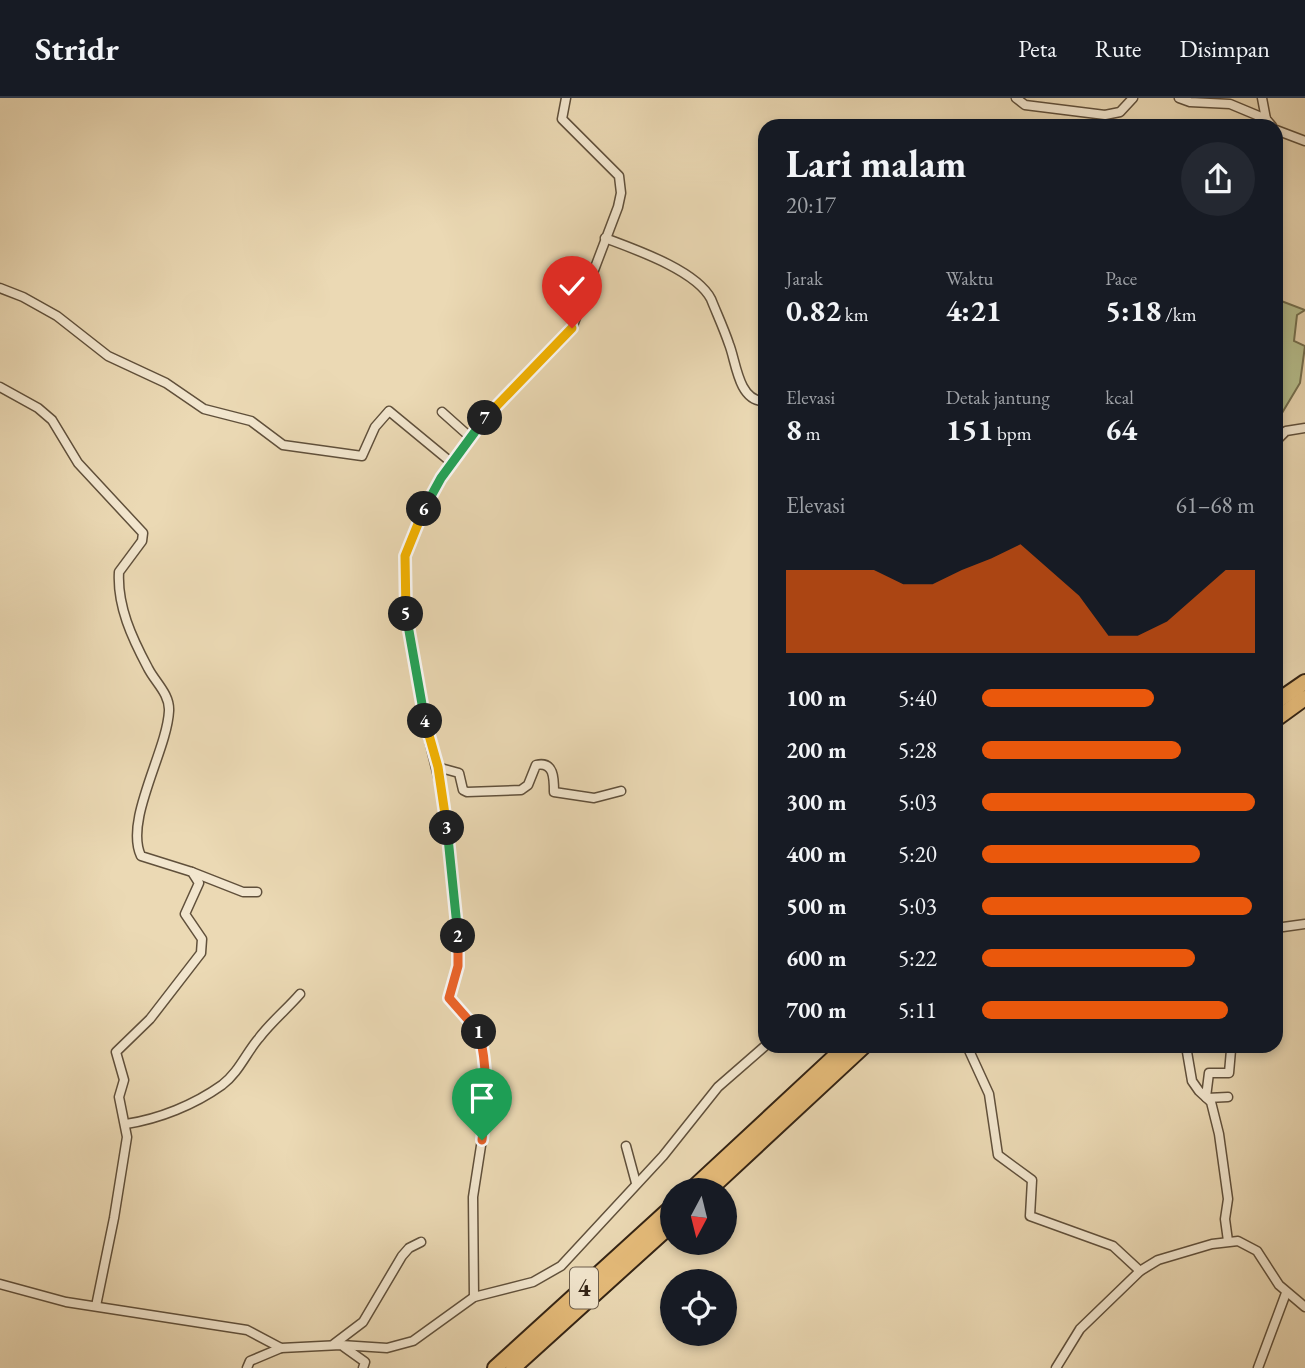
<!DOCTYPE html>
<html lang="id">
<meta charset="utf-8">
<style>
:root{--surface:#171b24;--page:#242831;--text:#f1f3f6;--muted:#9ea1a6;--line:#363941;--accent:#ea580c}
body{margin:0;font-family:"EB Garamond",serif;background:var(--page);color:var(--text);height:100vh;display:flex;flex-direction:column;font-size:26px;white-space:nowrap}
*{box-sizing:border-box;margin:0}
p{font-size:23px;color:var(--muted)}
.icon{flex:none;width:38px;height:38px;fill:none;stroke:currentColor;stroke-width:2;stroke-linecap:round;stroke-linejoin:round}
.map{position:relative;flex:1;overflow:hidden}
.panel{position:absolute;left:758px;top:21px;width:525px;height:934px;display:flex;flex-direction:column;background:var(--surface);border-radius:21px;box-shadow:0 4px 10px #0003}
.panel>*{flex:none}
.needle{width:46px;rotate:187deg}
.fabs{position:absolute;left:660px;top:1080px;display:grid;gap:14px}
.fabs a{display:grid;place-items:center;width:77px;height:77px;border-radius:50%;background:var(--surface);box-shadow:0 4px 10px #0003;font-size:35px}
.pin{position:absolute;display:grid;place-items:center;width:60px;height:60px;color:#fff;margin:-72px -30px;border-radius:50% 50% 50% 0;rotate:-45deg;box-shadow:0 0 7px #0007}
.pin .icon{rotate:45deg}
.km{position:absolute;width:35px;height:35px;margin:-18px;border-radius:50%;background:#222;color:#fff;font-size:19px;line-height:35px;text-align:center}
.round{display:grid;place-items:center;flex:none;width:74px;height:74px;border-radius:37px;background:var(--page)}
.headline{display:flex;align-items:center;justify-content:space-between;height:119px;padding:0 28px}
h1{font-size:38px;font-weight:700;line-height:52px}
.metrics{display:grid;grid-template-columns:repeat(3,1fr);gap:10px;height:119px;padding:7px 28px}
.metrics div{display:grid;align-content:center}
.metrics b{font-size:30px;font-weight:700}
.metrics small{font-size:19px;font-weight:400}
.metrics p{font-size:19px}
.chart{height:196px;padding:14px 28px}
.chart p{display:flex;justify-content:space-between}
.chart svg{width:100%;height:126px;margin-top:7px;fill:var(--accent);opacity:.7}
ul{padding:0 28px;list-style:none;font-size:23px}
li{display:grid;grid-template-columns:112px 84px 1fr;align-items:center;height:52px}
li i{height:18px;border-radius:9px;background:var(--accent)}
header{display:flex;align-items:center;gap:42px;box-sizing:border-box;height:98px;padding:0 35px;background:var(--surface);border-bottom:2px solid var(--line)}
header strong{font-size:33px}
nav{display:flex;gap:38px;margin-inline-start:auto;font-size:24px}
.map>svg:first-child{display:block}
</style>
<header>
<strong>Stridr</strong>
<nav><a>Peta</a><a>Rute</a><a>Disimpan</a></nav>
</header>
<div class="map">
<svg width="1305" height="1270" viewBox="0 0 1305 1270">
<rect width="100%" height="100%" fill="#ebd9b4"/>
<filter id="stains"><feTurbulence type="fractalNoise" baseFrequency=".00286" numOctaves="4"/><feColorMatrix values="0 0 0 0 .2 0 0 0 0 .09 0 0 0 0 .02 0 0 0 .5 -.17"/></filter>
<radialGradient id="worn" r=".72"><stop offset=".6" stop-color="#630" stop-opacity="0"/><stop offset="1" stop-color="#630" stop-opacity=".3"/></radialGradient>
<path fill="#b6bf8e" stroke="#747050" stroke-width="2" d="M1276,201L1305,212L1297,217L1294,243L1305,248L1300,285L1279,320L1276,319Z"/>
<g fill="none" stroke-linecap="round" stroke-linejoin="round">
<g stroke="#60503b" stroke-width="11">
<g id="street">
<path d="M1016,0L1025,7L1105,17L1120,14L1133,0"/>
<path d="M1179,0L1190,4L1230,6L1266,21"/>
<path d="M1262,0L1266,21L1272,28"/>
<path d="M1276,32L1305,43"/>
<path d="M605,140C634,151 696,172 711,201C717,216 724,231 729,246C736,263 738,301 762,303"/>
<path d="M0,190L23,199L57,218L108,258L166,285L204,311L251,323L283,347L362,358L375,329L389,313L452,365"/>
<path d="M0,289L38,310L52,322L78,365L143,435L142,443L119,474C117,508 132,540 148,570C155,584 170,596 169,613C167,653 124,722 141,758L192,774L199,785L185,816L202,841L201,855L150,921L116,954L124,982L119,999L127,1039L114,1120L96,1208"/>
<path d="M442,314L470,339"/>
<path d="M1276,343L1286,333L1305,330"/>
<path d="M437,669L459,675L463,692L467,694L521,692L528,687L536,667C554,663 554,680 554,694L594,700L621,693"/>
<path d="M192,774L243,794H257"/>
<path d="M1276,830L1305,826"/>
<path d="M967,948L989,996L998,1057L1032,1082L1030,1118L1113,1148L1140,1173"/>
<path d="M1186,948L1192,983L1199,993L1211,1004L1219,1036L1228,1101L1225,1121L1228,1143"/>
<path d="M1206,999L1209,975H1229L1231,952L1228,948"/>
<path d="M1207,1000L1228,999"/>
<path d="M126,1026C159,1021 194,1007 222,987C239,974 246,955 259,940C271,924 287,911 300,896"/>
<path d="M626,1048L636,1085"/>
<path d="M0,1186L66,1204L247,1232L281,1250L341,1247L387,1250L413,1243L474,1199L533,1184L561,1168L663,1058L718,989L765,948"/>
<path d="M474,1199L473,1099L485,1022L484,958L477,930L449,899L455,881L459,854L453,784L443,699L426,629L405,512V458L417,426L441,380L470,339L491,312L572,230L618,109L621,95L619,78L562,21L566,0"/>
<path d="M334,1246L363,1224L402,1158L409,1150L421,1144"/>
<path d="M344,1249L365,1264L363,1270"/>
<path d="M247,1270L250,1263L281,1250"/>
<path d="M1056,1270L1080,1231L1140,1173L1158,1162L1212,1146L1238,1143L1257,1153L1279,1187L1305,1209"/>
<path d="M1258,1270L1286,1195"/>
</g>
</g>
<g stroke="#322213" stroke-width="18">
<g id="highway">
<path d="M1276,604L1305,584"/>
<path d="M1276,621L1305,600"/>
<path d="M691,1092L846,948"/>
<path d="M709,1092L864,948"/>
<path d="M495,1270L672,1109"/>
<path d="M513,1270L672,1126"/>
</g>
</g>
<use href="#street" stroke="#f2e6ce" stroke-width="8"/>
<use href="#highway" stroke="#e6bc7a" stroke-width="14"/>
</g>
<g fill="none" stroke-linecap="round" stroke-linejoin="round">
<g stroke="#fff" stroke-width="14">
<path id="split-1" d="M479,934C488,970 487,1006 482,1042"/>
</g>
<g stroke="#fff" stroke-width="14">
<path id="split-2" d="M458,838V868L449,900L479,934"/>
</g>
<g stroke="#fff" stroke-width="14">
<path id="split-3" d="M447,730L458,838"/>
</g>
<g stroke="#fff" stroke-width="14">
<path id="split-4" d="M425,623L438,669L447,730"/>
</g>
<g stroke="#fff" stroke-width="14">
<path id="split-5" d="M406,516L425,623"/>
</g>
<g stroke="#fff" stroke-width="14">
<path id="split-6" d="M406,516L405,458L424,411"/>
</g>
<g stroke="#fff" stroke-width="14">
<path id="split-7" d="M424,411L441,380L485,320"/>
</g>
<g stroke="#fff" stroke-width="14">
<path id="split-8" d="M485,320L572,230"/>
</g>
<use href="#split-1" stroke="#f0652b" stroke-width="9"/>
<use href="#split-2" stroke="#f0652b" stroke-width="9"/>
<use href="#split-3" stroke="#22a559" stroke-width="9"/>
<use href="#split-4" stroke="#f5b400" stroke-width="9"/>
<use href="#split-5" stroke="#22a559" stroke-width="9"/>
<use href="#split-6" stroke="#f5b400" stroke-width="9"/>
<use href="#split-7" stroke="#22a559" stroke-width="9"/>
<use href="#split-8" stroke="#f5b400" stroke-width="9"/>
</g>
<g text-anchor="middle" stroke-width="5" stroke-linejoin="round" paint-order="stroke">
<rect fill="#f2e6ce" stroke="#6c5d4b" stroke-width="2" x="570" y="1169.5" width="28" height="41" rx="5"/>
<g font-size="24" font-weight="bold" fill="#322213">
<text x="584" y="1198">4</text>
</g>
</g>
<rect width="100%" height="100%" filter="url(#stains)"/>
<rect width="100%" height="100%" fill="url(#worn)"/>
</svg>
<div class="fabs">
<a><svg class="needle" viewBox="-14 -14 28 28"><path d="M0-13l5 13h-10z" fill="#e53935"/><path d="M0 13l5-13h-10z" fill="#9ea1a6"/></svg></a>
<a><svg class="icon" aria-label="locate" viewBox="0 0 24 24"><circle cx="12" cy="12" r="6"/><path d="M12 2v4M12 18v4M2 12h4M18 12h4"/></svg></a>
</div>
<div class="pin" style="left:482px;top:1042px;background:#1e9e55"><svg class="icon" aria-label="arrive" viewBox="0 0 24 24"><path d="M6 21V4h12l-3 4 3 4H6"/></svg></div>
<div class="pin" style="left:572px;top:230px;background:#d93025"><svg class="icon" aria-label="check" viewBox="0 0 24 24"><path d="M5 12l5 5 9-10"/></svg></div>
<b class="km" style="left:479px;top:934px">1</b>
<b class="km" style="left:458px;top:838px">2</b>
<b class="km" style="left:447px;top:730px">3</b>
<b class="km" style="left:425px;top:623px">4</b>
<b class="km" style="left:406px;top:516px">5</b>
<b class="km" style="left:424px;top:411px">6</b>
<b class="km" style="left:485px;top:320px">7</b>
<section class="panel">
<div class="headline"><div><h1>Lari malam</h1><p>20:17</p></div><a class="round"><svg class="icon" aria-label="share" viewBox="0 0 24 24"><path d="M12 15V3M7 8l5-5 5 5M5 13v7h14v-7"/></svg></a></div>
<div class="metrics">
<div><p>Jarak</p><b>0.82<small> km</small></b></div>
<div><p>Waktu</p><b>4:21</b></div>
<div><p>Pace</p><b>5:18<small> /km</small></b></div>
</div>
<div class="metrics">
<div><p>Elevasi</p><b>8<small> m</small></b></div>
<div><p>Detak jantung</p><b>151<small> bpm</small></b></div>
<div><p>kcal</p><b>64</b></div>
</div>
<div class="chart"><p><span>Elevasi</span>61–68 m</p>
<svg viewBox="0 0 160 44" preserveAspectRatio="none"><path d="M0 44V15L10 15L20 15L30 15L40 20L50 20L60 15L70 11L80 6L90 15L100 24L110 38L120 38L130 33L140 24L150 15L160 15V44z"/></svg>
</div>
<ul>
<li><b>100 m</b>5:40<i style="width:63%"></i></li>
<li><b>200 m</b>5:28<i style="width:73%"></i></li>
<li><b>300 m</b>5:03<i style="width:100%"></i></li>
<li><b>400 m</b>5:20<i style="width:80%"></i></li>
<li><b>500 m</b>5:03<i style="width:99%"></i></li>
<li><b>600 m</b>5:22<i style="width:78%"></i></li>
<li><b>700 m</b>5:11<i style="width:90%"></i></li>
</ul>
</section>
</div>
